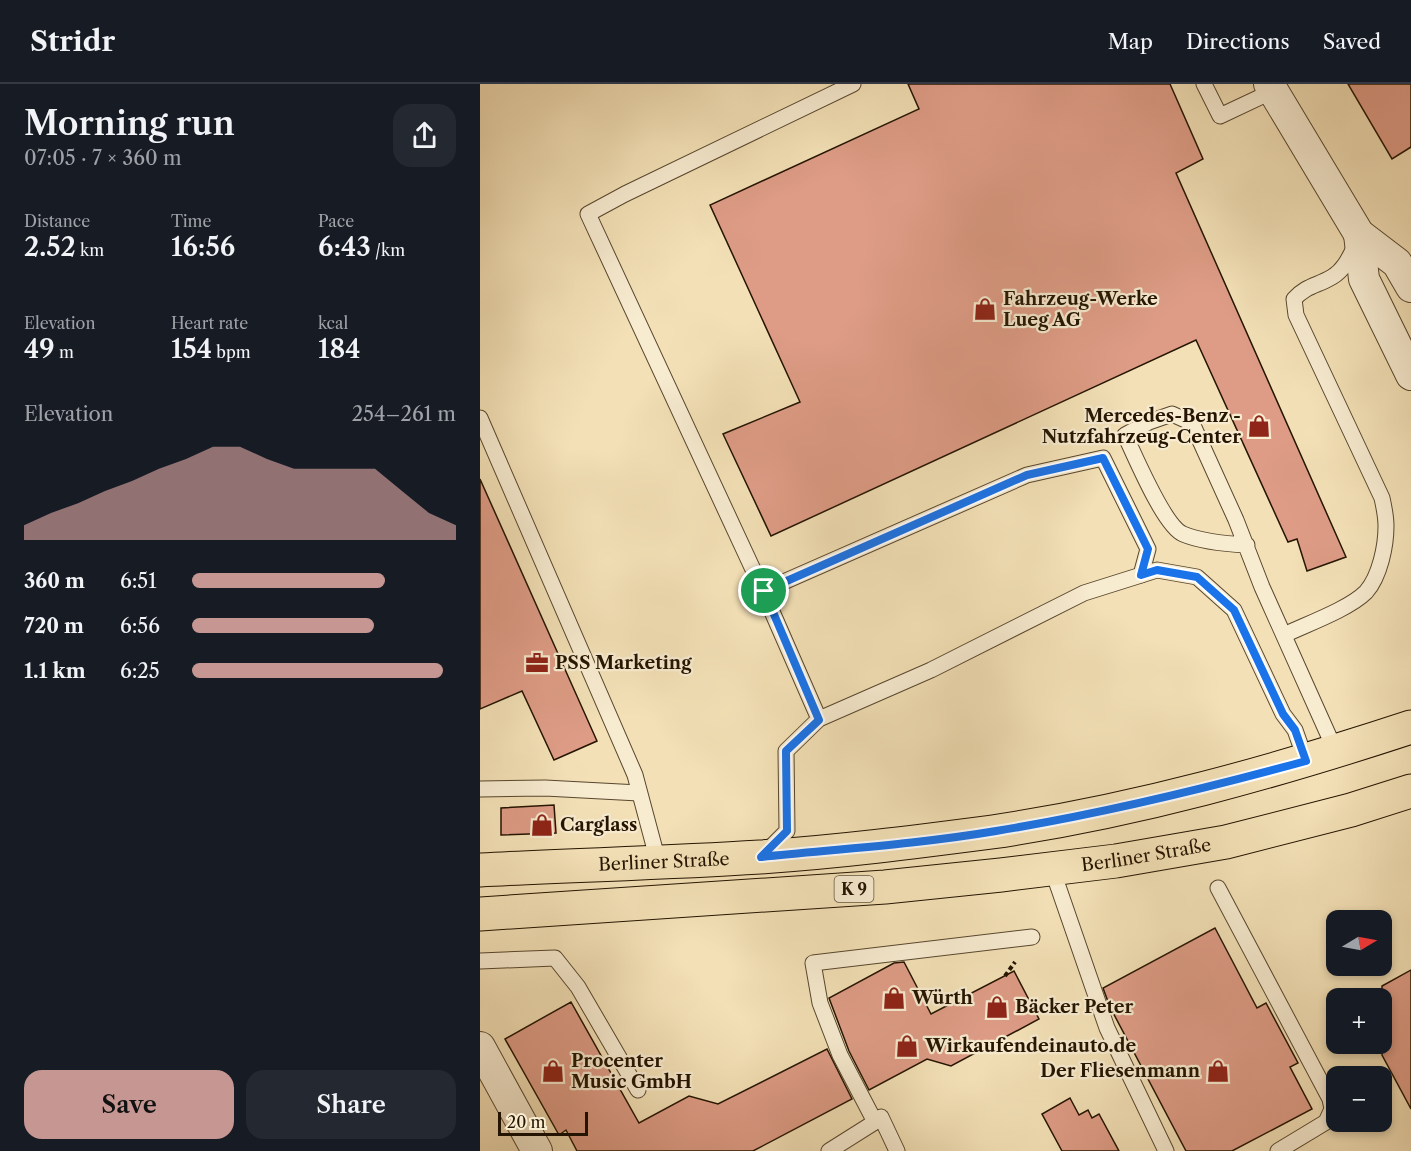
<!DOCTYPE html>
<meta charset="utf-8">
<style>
:root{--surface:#171b24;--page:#242831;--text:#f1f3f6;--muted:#9ea1a6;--line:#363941;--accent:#c59692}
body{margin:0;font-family:"Libre Caslon Text",serif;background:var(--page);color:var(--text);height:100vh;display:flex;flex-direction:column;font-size:22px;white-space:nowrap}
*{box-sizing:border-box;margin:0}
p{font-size:20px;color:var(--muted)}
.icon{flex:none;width:33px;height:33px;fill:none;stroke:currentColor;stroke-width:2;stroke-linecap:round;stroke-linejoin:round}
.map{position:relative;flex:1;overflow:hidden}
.side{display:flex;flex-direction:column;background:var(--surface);width:480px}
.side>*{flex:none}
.needle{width:39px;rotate:80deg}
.fabs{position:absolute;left:846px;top:826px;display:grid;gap:12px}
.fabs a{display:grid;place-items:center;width:66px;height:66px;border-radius:12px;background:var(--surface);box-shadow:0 3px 9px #0003;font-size:30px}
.scale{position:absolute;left:18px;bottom:15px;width:90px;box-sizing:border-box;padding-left:6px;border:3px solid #241401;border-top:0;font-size:16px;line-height:21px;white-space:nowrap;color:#241401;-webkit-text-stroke:4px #f7ebd0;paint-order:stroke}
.pin{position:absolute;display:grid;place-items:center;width:51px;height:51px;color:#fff;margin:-26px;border:3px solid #fff;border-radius:50%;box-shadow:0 2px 6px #0007}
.round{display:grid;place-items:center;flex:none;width:63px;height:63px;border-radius:18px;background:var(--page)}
.head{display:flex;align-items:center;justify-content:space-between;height:102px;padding:0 24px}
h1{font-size:33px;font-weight:600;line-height:45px}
.metrics{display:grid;grid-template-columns:repeat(3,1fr);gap:9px;height:102px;padding:6px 24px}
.metrics div{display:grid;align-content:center}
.metrics b{font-size:26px;font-weight:600}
.metrics small{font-size:16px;font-weight:400}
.metrics p{font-size:16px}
.chart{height:168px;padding:12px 24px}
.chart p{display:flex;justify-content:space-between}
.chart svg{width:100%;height:108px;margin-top:6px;fill:var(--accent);opacity:.7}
.button{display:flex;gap:12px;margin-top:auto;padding:12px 24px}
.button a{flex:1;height:69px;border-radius:18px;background:var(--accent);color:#111;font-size:24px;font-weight:600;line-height:69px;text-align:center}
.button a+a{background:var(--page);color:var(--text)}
ul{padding:0 24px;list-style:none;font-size:20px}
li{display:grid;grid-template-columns:96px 72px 1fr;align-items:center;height:45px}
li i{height:15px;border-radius:8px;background:var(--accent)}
header{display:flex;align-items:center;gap:36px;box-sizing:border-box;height:84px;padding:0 30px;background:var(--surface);border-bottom:2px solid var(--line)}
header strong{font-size:28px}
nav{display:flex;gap:33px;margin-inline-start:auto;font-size:21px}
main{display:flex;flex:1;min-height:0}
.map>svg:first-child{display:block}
</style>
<header>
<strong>Stridr</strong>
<nav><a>Map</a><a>Directions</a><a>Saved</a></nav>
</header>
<main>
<section class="side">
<div class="head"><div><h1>Morning run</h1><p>07:05 · 7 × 360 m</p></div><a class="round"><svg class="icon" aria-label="share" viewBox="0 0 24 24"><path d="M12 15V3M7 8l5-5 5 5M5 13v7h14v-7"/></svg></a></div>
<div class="metrics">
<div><p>Distance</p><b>2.52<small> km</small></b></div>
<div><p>Time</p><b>16:56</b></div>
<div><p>Pace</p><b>6:43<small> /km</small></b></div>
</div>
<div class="metrics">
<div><p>Elevation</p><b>49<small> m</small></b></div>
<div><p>Heart rate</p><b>154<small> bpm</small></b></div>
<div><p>kcal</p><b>184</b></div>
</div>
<div class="chart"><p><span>Elevation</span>254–261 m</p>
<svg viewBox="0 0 160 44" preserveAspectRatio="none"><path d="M0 44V38L10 33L20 29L30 24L40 20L50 15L60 11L70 6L80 6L90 11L100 15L110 15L120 15L130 15L140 24L150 33L160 38V44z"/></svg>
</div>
<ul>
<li><b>360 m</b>6:51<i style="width:73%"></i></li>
<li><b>720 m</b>6:56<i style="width:69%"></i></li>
<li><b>1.1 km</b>6:25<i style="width:95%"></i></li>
</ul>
<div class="button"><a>Save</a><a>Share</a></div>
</section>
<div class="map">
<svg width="931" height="1067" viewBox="0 0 931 1067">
<rect width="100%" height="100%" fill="#f3e0b6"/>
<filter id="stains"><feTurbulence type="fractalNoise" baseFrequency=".00333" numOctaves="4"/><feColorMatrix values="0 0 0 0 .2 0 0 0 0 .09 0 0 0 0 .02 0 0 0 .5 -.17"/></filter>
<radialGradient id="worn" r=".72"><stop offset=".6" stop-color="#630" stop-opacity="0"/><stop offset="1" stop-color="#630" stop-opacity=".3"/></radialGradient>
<g fill="#de9c86" stroke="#241401" stroke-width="1.5">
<path d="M428,0H690L723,75L696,89L866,473L827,487L817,455L808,458L716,256L291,452L243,350L320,318L230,121L439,25Z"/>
<path d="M868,0H931V63L912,75Z"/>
<path d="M0,395L117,657L74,676L42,607L0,625Z"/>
<path d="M74,721L76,749L21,751V724Z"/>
<path d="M735,844L777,924L786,919L818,979L810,983L832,1025L752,1067H706L630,923L623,904Z"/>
<path d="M424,878L451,930L534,887L559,935L471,982L447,975L389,1006L369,967L349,914L414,879Z"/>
<path d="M931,886V1025L902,971V902Z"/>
<path d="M91,918L159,1039L209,1012L238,1020L347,965L372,1015L273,1067H97L86,1046L79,1051L25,955Z"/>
<path d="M590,1014L599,1031L608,1026L612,1034L619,1030L639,1067H582L562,1030Z"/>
</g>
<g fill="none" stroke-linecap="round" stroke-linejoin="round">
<g stroke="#58472e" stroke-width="17">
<g id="lane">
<path d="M724,0L740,32L793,7"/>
<path d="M0,334L155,691L178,777"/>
<path d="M767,461C747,460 722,458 703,450C684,442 655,372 645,351L669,338L692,330L712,339L756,436L782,503L856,668"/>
<path d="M283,507L108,130L145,110L373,0"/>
<path d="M804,551C827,540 869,525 886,508C900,492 906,462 906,442C906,433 904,423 902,414L816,231L814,215C827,201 837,202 852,193C864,186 869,174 875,162"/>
<path d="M339,635L283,507L547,391L623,374L668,465L661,491"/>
<path d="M0,705L65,704L159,709"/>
<path d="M284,770L307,747L306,667L339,635L451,586L604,509L677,486L717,493L754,526L803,630L815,646L826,677"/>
<path d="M572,785L627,944L686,1067"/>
<path d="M738,804L850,1015L852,1025L846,1038L798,1067"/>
<path d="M0,877L75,874L98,903L158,1006"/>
<path d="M395,1038L401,1033L417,1067"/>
<path d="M349,1067L395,1038L360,971L340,919L333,879L552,853"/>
</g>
</g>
<g stroke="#58472e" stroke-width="32">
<g id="street">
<path d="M789,0L879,150L917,179L931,203"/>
<path d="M879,150L884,195L931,291"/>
<path d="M0,963L57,1067"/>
</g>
</g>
<g stroke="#241401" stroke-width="35">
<g id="primary">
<path id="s1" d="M0,786C93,781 187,779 280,773C357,768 435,758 512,748C655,727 794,688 931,643"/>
<path id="s2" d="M0,830L405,803L521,791L636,777L746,758L871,726L931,707"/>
</g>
</g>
<path stroke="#241401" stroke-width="4" stroke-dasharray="4.5 3" stroke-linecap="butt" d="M525,892L535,878"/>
<use href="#lane" stroke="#f7ebd0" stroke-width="15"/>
<use href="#street" stroke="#f7ebd0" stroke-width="30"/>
<use href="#primary" stroke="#f3e0b6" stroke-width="33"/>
</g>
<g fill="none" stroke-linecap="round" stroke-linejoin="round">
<g stroke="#fff" stroke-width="12">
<path id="route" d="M623,374L668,465L661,491L677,486L717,493L754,526L803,630L815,646L826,677C724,705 621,730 516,747C439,760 359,765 281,773L307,747L306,667L339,636L284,507L547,391Z"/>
</g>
<use href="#route" stroke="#1a73e8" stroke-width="8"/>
</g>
<defs>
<g id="shop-bare" transform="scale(1.8)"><path d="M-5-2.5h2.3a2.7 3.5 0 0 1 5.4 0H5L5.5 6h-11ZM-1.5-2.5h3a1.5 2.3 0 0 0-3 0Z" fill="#8f2418" stroke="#f7ebd0" stroke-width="2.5" paint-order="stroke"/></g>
<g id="office-bare" transform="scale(1.8)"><path d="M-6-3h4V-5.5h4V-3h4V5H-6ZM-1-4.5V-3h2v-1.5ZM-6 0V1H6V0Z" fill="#8f2418" stroke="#f7ebd0" stroke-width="2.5" paint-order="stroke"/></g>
</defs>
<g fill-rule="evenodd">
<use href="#shop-bare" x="505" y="225"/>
<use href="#shop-bare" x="779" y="342"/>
<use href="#office-bare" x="57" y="579"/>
<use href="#shop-bare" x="62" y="741"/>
<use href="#shop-bare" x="414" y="914"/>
<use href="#shop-bare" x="517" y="923"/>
<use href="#shop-bare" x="427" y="962"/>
<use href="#shop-bare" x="73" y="987"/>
<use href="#shop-bare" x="738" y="987"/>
</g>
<g text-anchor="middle" stroke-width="4.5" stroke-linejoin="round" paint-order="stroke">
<rect fill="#f7ebd0" stroke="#63543f" stroke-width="1.5" x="354.5" y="792" width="39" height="26" rx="4.5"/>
<g font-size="16" font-weight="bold" fill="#241401">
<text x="374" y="811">K 9</text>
</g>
<g font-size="18" font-weight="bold" fill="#241401" stroke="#f7ebd0" text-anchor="start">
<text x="523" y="221">Fahrzeug-Werke<tspan x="523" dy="21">Lueg AG</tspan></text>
<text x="761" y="338" text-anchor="end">Mercedes-Benz -<tspan x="761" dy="21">Nutzfahrzeug-Center</tspan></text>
<text x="75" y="585">PSS Marketing</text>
<text x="80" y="747">Carglass</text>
<text x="432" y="920">Würth</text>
<text x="535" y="929">Bäcker Peter</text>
<text x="445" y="968">Wirkaufendeinauto.de</text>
<text x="91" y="983">Procenter<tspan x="91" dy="21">Music GmbH</tspan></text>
<text x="720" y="993" text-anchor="end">Der Fliesenmann</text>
</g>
<g font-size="18" fill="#241401" stroke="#f7ebd0">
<text dy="6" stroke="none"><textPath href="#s2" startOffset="669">Berliner Straße</textPath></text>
<text dy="6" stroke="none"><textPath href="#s1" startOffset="184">Berliner Straße</textPath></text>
</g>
</g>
<rect width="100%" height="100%" filter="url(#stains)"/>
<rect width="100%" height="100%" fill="url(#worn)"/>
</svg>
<div class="fabs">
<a><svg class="needle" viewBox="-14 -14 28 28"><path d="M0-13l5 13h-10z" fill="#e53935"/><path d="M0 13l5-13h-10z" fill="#9ea1a6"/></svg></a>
<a>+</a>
<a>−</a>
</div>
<div class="scale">20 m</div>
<div class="pin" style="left:284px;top:507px;background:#1e9e55"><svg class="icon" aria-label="arrive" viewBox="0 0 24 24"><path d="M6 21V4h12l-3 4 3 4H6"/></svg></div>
</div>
</main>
